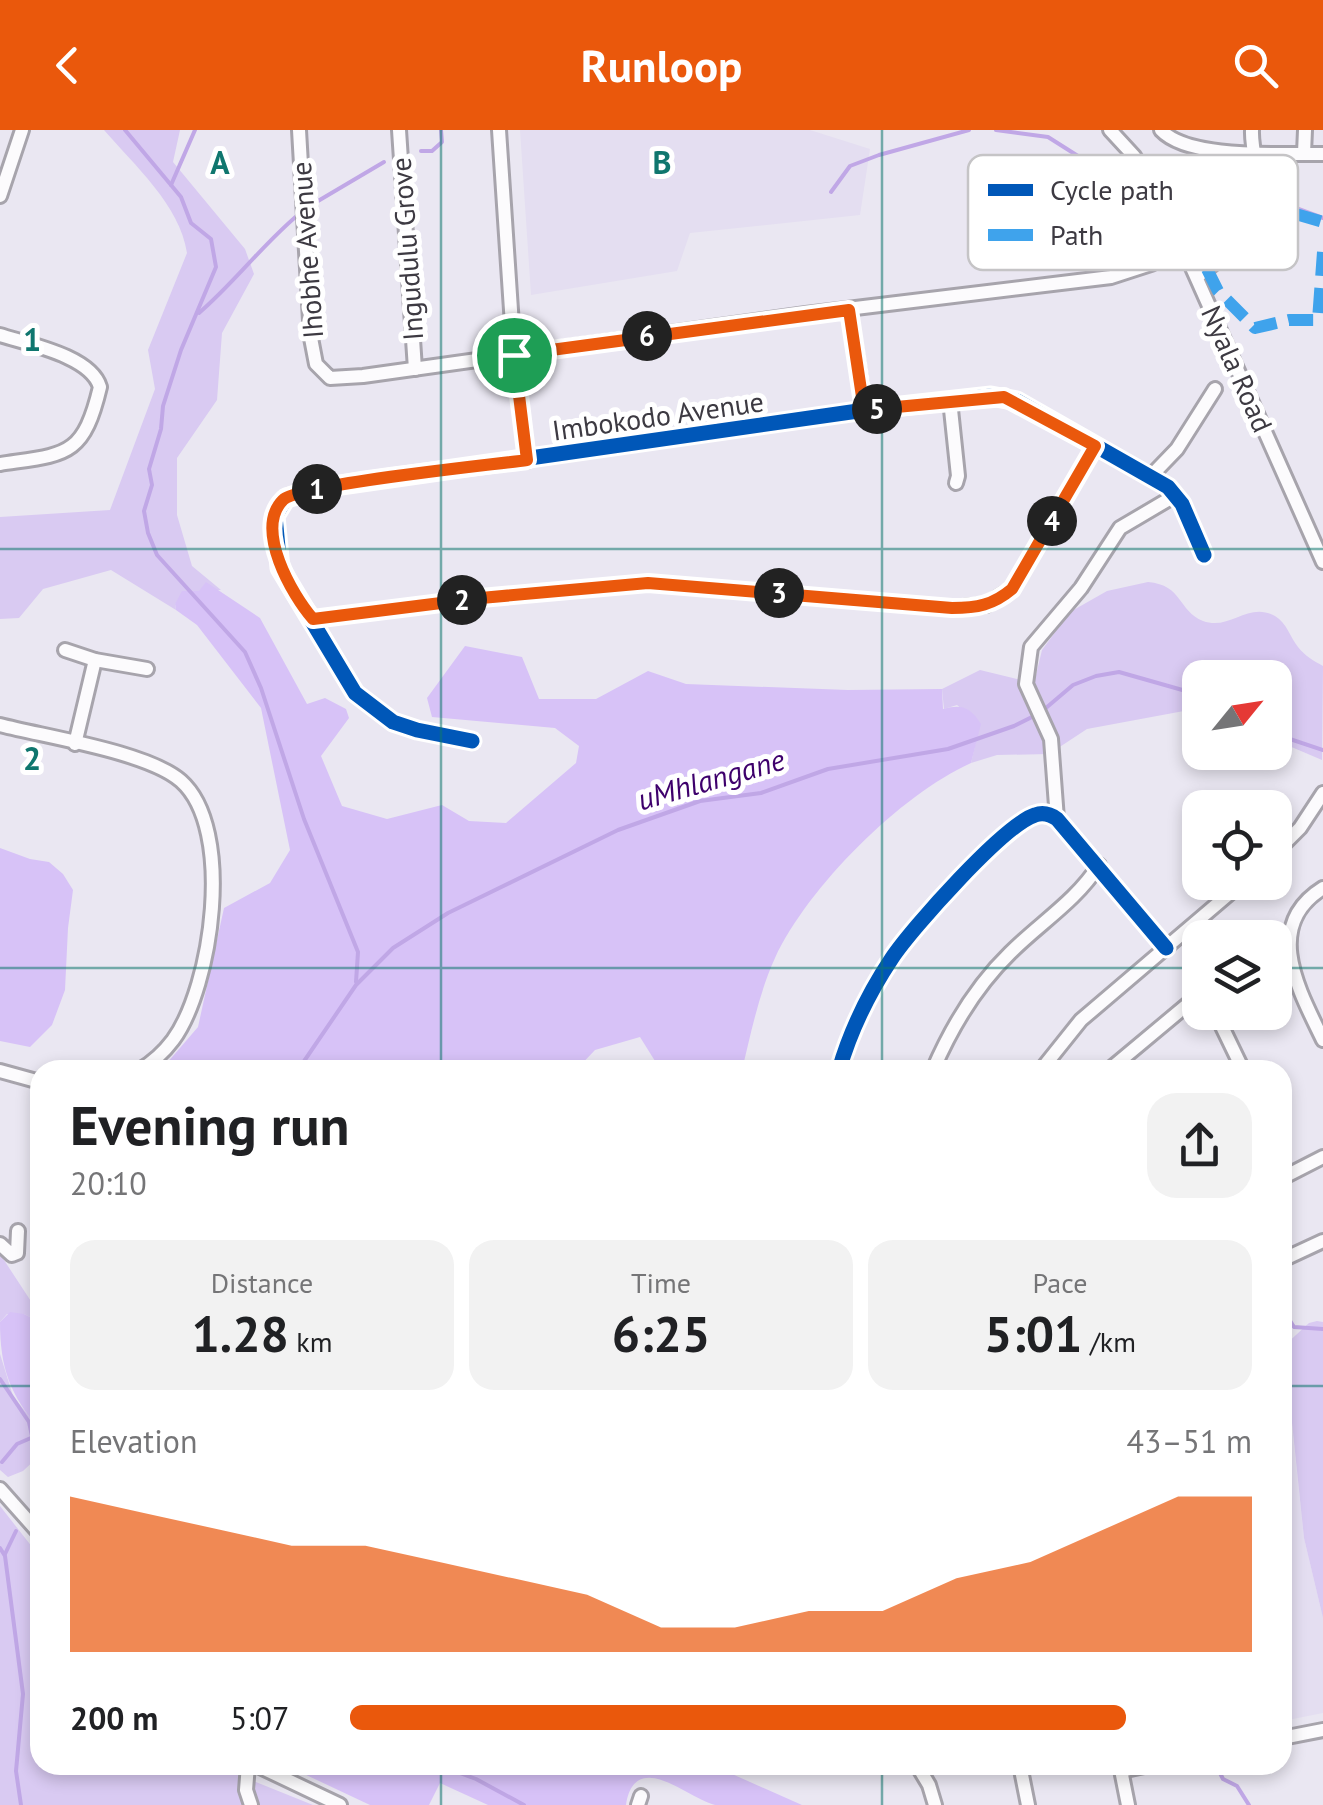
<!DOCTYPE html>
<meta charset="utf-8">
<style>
:root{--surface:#fff;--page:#f2f2f2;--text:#202124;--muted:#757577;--accent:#ea580c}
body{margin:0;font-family:"PT Sans",sans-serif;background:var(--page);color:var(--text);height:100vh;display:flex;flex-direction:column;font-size:38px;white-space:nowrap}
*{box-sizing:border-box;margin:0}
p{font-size:32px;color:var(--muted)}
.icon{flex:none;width:55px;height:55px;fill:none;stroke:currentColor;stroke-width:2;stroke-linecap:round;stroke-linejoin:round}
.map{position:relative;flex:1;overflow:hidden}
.drawer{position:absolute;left:30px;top:930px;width:1262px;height:715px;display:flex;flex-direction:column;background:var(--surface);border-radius:30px;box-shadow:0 5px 15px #0003}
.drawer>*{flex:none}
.needle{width:65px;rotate:60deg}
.buttons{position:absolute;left:1182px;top:530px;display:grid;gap:20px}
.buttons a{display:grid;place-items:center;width:110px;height:110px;border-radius:20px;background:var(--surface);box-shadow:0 5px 15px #0003;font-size:50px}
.pin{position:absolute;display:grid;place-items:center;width:85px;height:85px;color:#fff;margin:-42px;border:5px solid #fff;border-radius:50%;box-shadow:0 2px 10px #0007}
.km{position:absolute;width:50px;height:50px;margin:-25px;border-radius:50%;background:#222;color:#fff;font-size:28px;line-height:50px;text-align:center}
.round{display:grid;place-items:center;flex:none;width:105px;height:105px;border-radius:30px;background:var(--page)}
.headline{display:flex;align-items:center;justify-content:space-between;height:170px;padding:0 40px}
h1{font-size:55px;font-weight:700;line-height:75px}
.stats{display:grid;grid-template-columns:repeat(3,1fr);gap:15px;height:170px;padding:10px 40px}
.stats div{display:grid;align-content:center;border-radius:25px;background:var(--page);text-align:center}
.stats b{font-size:50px;font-weight:700}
.stats small{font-size:28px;font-weight:400}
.stats p{font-size:28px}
.chart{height:280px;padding:20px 40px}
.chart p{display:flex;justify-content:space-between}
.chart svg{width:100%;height:180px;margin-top:10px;fill:var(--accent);opacity:.7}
ul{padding:0 40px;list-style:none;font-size:32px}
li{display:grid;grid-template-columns:160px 120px 1fr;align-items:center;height:75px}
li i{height:25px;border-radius:12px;background:var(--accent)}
header{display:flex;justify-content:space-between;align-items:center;height:130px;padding:0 40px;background:var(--accent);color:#fff;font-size:45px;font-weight:700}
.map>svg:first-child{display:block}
</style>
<header><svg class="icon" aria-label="back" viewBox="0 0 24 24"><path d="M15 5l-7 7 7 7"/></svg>Runloop<svg class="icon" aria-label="search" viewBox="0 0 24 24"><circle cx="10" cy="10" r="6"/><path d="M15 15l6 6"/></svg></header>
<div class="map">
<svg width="1323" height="1675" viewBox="0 0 1323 1675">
<rect width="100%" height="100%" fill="#eae7f2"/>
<g fill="#e4def1">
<path d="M520,0H810L870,19L860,85L690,103L677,141L531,165Z"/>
<path d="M1283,1284L1291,1287L1304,1408L1323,1488V1583L1283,1591Z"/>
</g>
<g fill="#d9caf2">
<path d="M104,0H180L173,32L245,119L254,144L222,203L217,270L177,328V385L192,436L221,460L199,461L175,474L176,480L111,440L43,459L19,488L0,489V387L110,380L155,259L148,220L187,123C180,75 134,35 104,0Z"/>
<path d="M1148,452C1183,455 1178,481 1203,491C1230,501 1248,471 1275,486C1287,493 1290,507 1298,517C1305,526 1314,531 1323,536L1322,630L1275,610V548H1200V578L1087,599L1049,624L997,625L971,633L980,594L957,575L944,579L942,559L980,540L1017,549L1036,545L1042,520L1070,482L1107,461Z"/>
<path d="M0,1124L40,1185V1192L24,1184H7L0,1192Z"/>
<path d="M1317,1191L1323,1192V1488L1304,1408L1284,1216L1309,1193Z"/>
<path d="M0,1224L13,1266L40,1300V1325L23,1341L8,1347L0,1340Z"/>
<path d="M0,1376L40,1427V1635H225L251,1650L313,1675H0Z"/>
</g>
<g fill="#d7c2f7">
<path d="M206,452L260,488L307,574L325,568L346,579L349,588L321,626L342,676L387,689L442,675L469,691L506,693L576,633L579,616L555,598L432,587L427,568L465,516L522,527L539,569H596L648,541L686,554L848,560L942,559L943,579C962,574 970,577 981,594L971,633C900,665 808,757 775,828C759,863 751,903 742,940H670L655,931L640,907L595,920L576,940H161L198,897L224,778L270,753L290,720L261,578L197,495L176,480L175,474L182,461H199Z"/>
<path d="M0,718L30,729L49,732L63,744L73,760L68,798L65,860L52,895L30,917L0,911Z"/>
<path d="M10,1182L24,1184L40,1192V1300C10,1265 0,1238 0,1192Z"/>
<path d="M285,1635H724L732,1644L802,1675C777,1675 740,1675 715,1675C689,1669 635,1617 626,1675H488L440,1653L429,1675H370Z"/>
</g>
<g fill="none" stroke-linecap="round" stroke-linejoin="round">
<g stroke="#c0a7e6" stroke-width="4">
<path d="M125,0L181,67L191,93L211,109L216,137L181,220L163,276L161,299L149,339L152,355L144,381L148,403L157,425L245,522L261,558L304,689L358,822L356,852"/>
<path d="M996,0L1048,7L1089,33L1128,49L1149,68C1173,58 1202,39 1229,46C1241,49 1247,60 1257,65"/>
<path d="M421,21H432L442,12L441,0"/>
<path d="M171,55L195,0"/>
<path d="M831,62L850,36L879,25L969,0"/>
<path d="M1266,67L1323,88"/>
<path d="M318,71L384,32"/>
<path d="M199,183C235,152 262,115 299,84"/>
<path d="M1275,604L1323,620"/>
<path d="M298,940L356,855L393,818L448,783L618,700L700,671L761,663L828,639L948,619L1014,596L1040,583L1073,555L1096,546L1119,542L1200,565"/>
<path d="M1282,1178L1294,1197L1323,1199"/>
<path d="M0,1249L29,1292L32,1306"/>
<path d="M2,1332L17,1314L40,1304"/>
<path d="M0,1418L5,1426L23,1564L16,1641L21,1675"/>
<path d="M5,1424L16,1401"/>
<path d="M439,1635L476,1649L524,1675"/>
<path d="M1217,1637L1223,1649L1237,1656L1249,1675"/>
</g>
<g stroke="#a7a4ac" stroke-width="18">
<g id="minor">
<path d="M299,0L311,208L316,234L330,248L363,246L806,184L1111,147L1151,134L1183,117"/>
<path d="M399,0L415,239"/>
<path d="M499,0L514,225L527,331"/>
<path d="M1110,0L1134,26L1161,68L1323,432"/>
<path d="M1161,0C1189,30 1282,23 1323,24"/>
<path d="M1304,23L1305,0"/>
<path d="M0,66L22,0"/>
<path d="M1197,147C1221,127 1258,105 1261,70C1262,47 1251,24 1252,0"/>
<path d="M849,180L865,280"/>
<path d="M0,205C28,214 91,226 100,257C83,328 66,324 0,334"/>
<path d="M950,270L958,346L956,353"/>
<path d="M1150,347L1177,319L1215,259"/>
<path d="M313,489L481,468L648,453L952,478L986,475L1012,459L1095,316"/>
<path d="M65,520L95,530L147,539"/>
<path d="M0,595C46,607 148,622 181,651C235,699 212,857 173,910C164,922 153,932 140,940"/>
<path d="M472,611L417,600L393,592L355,563L280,438L275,386L286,368L327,357L865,280L991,266L1017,271L1168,357L1182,374L1204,425"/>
<path d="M75,614L95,530"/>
<path d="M1057,689L1051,609L1026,554L1031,517L1081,458L1120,398L1176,365"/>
<path d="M1275,723L1300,698L1323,663"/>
<path d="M1323,758C1262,796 1299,860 1323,910"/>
<path d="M1215,882L1243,940"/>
<path d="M839,940C850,902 870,861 892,828C912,798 1004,695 1035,685C1043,682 1050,684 1057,689L1166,818"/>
<path d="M933,940C952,896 976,856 1010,823C1040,793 1076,771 1099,735"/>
<path d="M1041,940L1081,890L1243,752"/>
<path d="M1109,940L1200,864"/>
<path d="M0,941L40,952"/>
<path d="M1282,1048L1323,1027"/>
<path d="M0,1114L12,1125L17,1123L18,1101"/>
<path d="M1282,1130L1323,1111"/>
<path d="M0,1359L40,1404"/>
<path d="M1282,1608L1323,1600"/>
<path d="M248,1635L246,1660L251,1675"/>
<path d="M256,1635L340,1675"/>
<path d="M917,1635L929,1655L935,1675"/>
<path d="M1020,1635L1028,1675"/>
<path d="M1120,1635L1128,1675"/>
<path d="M1121,1641L1149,1635"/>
<path d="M638,1675L641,1666"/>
</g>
</g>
<use href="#minor" stroke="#fcfbfd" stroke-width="12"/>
<g stroke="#3fa3ec" stroke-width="12" stroke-dasharray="25 12" stroke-linecap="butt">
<path d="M1261,74L1323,92"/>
<path d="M1207,139L1218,161L1255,198L1289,190H1318L1323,122"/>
</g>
<g stroke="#fff" stroke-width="21">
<g id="cycleway">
<path d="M472,611L417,600L393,592L355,563L280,438L275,386L286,368L327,357L865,280L991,266L1017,271L1168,357L1182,374L1204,425"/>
<path d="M839,940C850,902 870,861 892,828C912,798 1004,695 1035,685C1043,682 1050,684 1057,689L1166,818"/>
</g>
</g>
<use href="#cycleway" stroke="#0057b8" stroke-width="15"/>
</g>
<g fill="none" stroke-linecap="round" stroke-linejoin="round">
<g stroke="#fff" stroke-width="20">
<path id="route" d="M849,180L864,280L1004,267L1095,316L1012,459C993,475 977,478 952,478L648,453L481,468L313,489C292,465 254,399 283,370C300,354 491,335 527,330L514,225Z"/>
</g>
<use href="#route" stroke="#ea580c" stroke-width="12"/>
</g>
<path fill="none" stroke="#0f766e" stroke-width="2.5" stroke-opacity="0.55" d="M441,0V940M882,0V940M0,419H1323M0,838H1200M1275,838H1323M0,1256H40M1282,1256H1323M441,1635V1675M882,1635V1675"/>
<g text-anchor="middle" stroke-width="10" stroke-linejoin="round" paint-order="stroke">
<g font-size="28" fill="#3d3a42" stroke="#fff">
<text transform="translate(407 119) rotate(-94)" y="10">Ingudulu Grove</text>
<text transform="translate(307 120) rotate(-94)" y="10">Ihobhe Avenue</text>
<text transform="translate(1237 239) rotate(66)" y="10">Nyala Road</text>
<text transform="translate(658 286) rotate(-8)" y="10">Imbokodo Avenue</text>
</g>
<g font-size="30" font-style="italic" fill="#3e006c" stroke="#fff">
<text transform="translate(711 650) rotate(-16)" y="10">uMhlangane</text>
</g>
</g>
<rect x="968" y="25" width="330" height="115" rx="15" fill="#fff" stroke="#c5c4c6" stroke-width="2.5"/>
<rect x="988" y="54" width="45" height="12" fill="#0057b8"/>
<rect x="988" y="99" width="45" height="12" fill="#3fa3ec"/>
<g font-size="28" fill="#3d3a42">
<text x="1050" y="70">Cycle path</text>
<text x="1050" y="115">Path</text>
</g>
<g font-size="32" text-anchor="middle" font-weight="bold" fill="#0f766e" stroke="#fff" stroke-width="10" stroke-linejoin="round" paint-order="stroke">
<text x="220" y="44">A</text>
<text x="662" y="44">B</text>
<text x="32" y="221">1</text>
<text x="32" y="640">2</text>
</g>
</svg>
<div class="buttons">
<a><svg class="needle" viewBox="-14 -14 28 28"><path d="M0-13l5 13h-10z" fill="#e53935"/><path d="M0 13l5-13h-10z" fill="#757577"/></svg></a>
<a><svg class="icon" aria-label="locate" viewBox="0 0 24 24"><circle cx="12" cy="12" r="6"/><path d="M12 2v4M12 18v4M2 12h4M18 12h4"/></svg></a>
<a><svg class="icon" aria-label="layers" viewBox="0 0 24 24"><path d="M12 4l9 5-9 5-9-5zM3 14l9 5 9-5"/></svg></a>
</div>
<div class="pin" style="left:514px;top:225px;background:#1e9e55"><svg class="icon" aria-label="arrive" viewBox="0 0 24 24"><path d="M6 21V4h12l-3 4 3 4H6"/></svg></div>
<b class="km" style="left:317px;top:359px">1</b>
<b class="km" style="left:462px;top:470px">2</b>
<b class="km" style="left:779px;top:463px">3</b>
<b class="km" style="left:1052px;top:391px">4</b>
<b class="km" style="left:877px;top:279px">5</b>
<b class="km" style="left:647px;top:206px">6</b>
<section class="drawer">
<div class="headline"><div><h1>Evening run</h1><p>20:10</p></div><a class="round"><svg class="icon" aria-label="share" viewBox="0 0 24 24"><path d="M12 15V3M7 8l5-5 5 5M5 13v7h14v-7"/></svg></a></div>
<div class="stats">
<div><p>Distance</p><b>1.28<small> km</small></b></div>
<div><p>Time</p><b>6:25</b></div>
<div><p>Pace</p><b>5:01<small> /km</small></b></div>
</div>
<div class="chart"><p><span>Elevation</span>43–51 m</p>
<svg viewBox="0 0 160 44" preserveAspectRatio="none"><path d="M0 44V6L10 10L20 14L30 18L40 18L50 22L60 26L70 30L80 38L90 38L100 34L110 34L120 26L130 22L140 14L150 6L160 6V44z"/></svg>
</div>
<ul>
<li><b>200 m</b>5:07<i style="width:86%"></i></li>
</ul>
</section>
</div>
